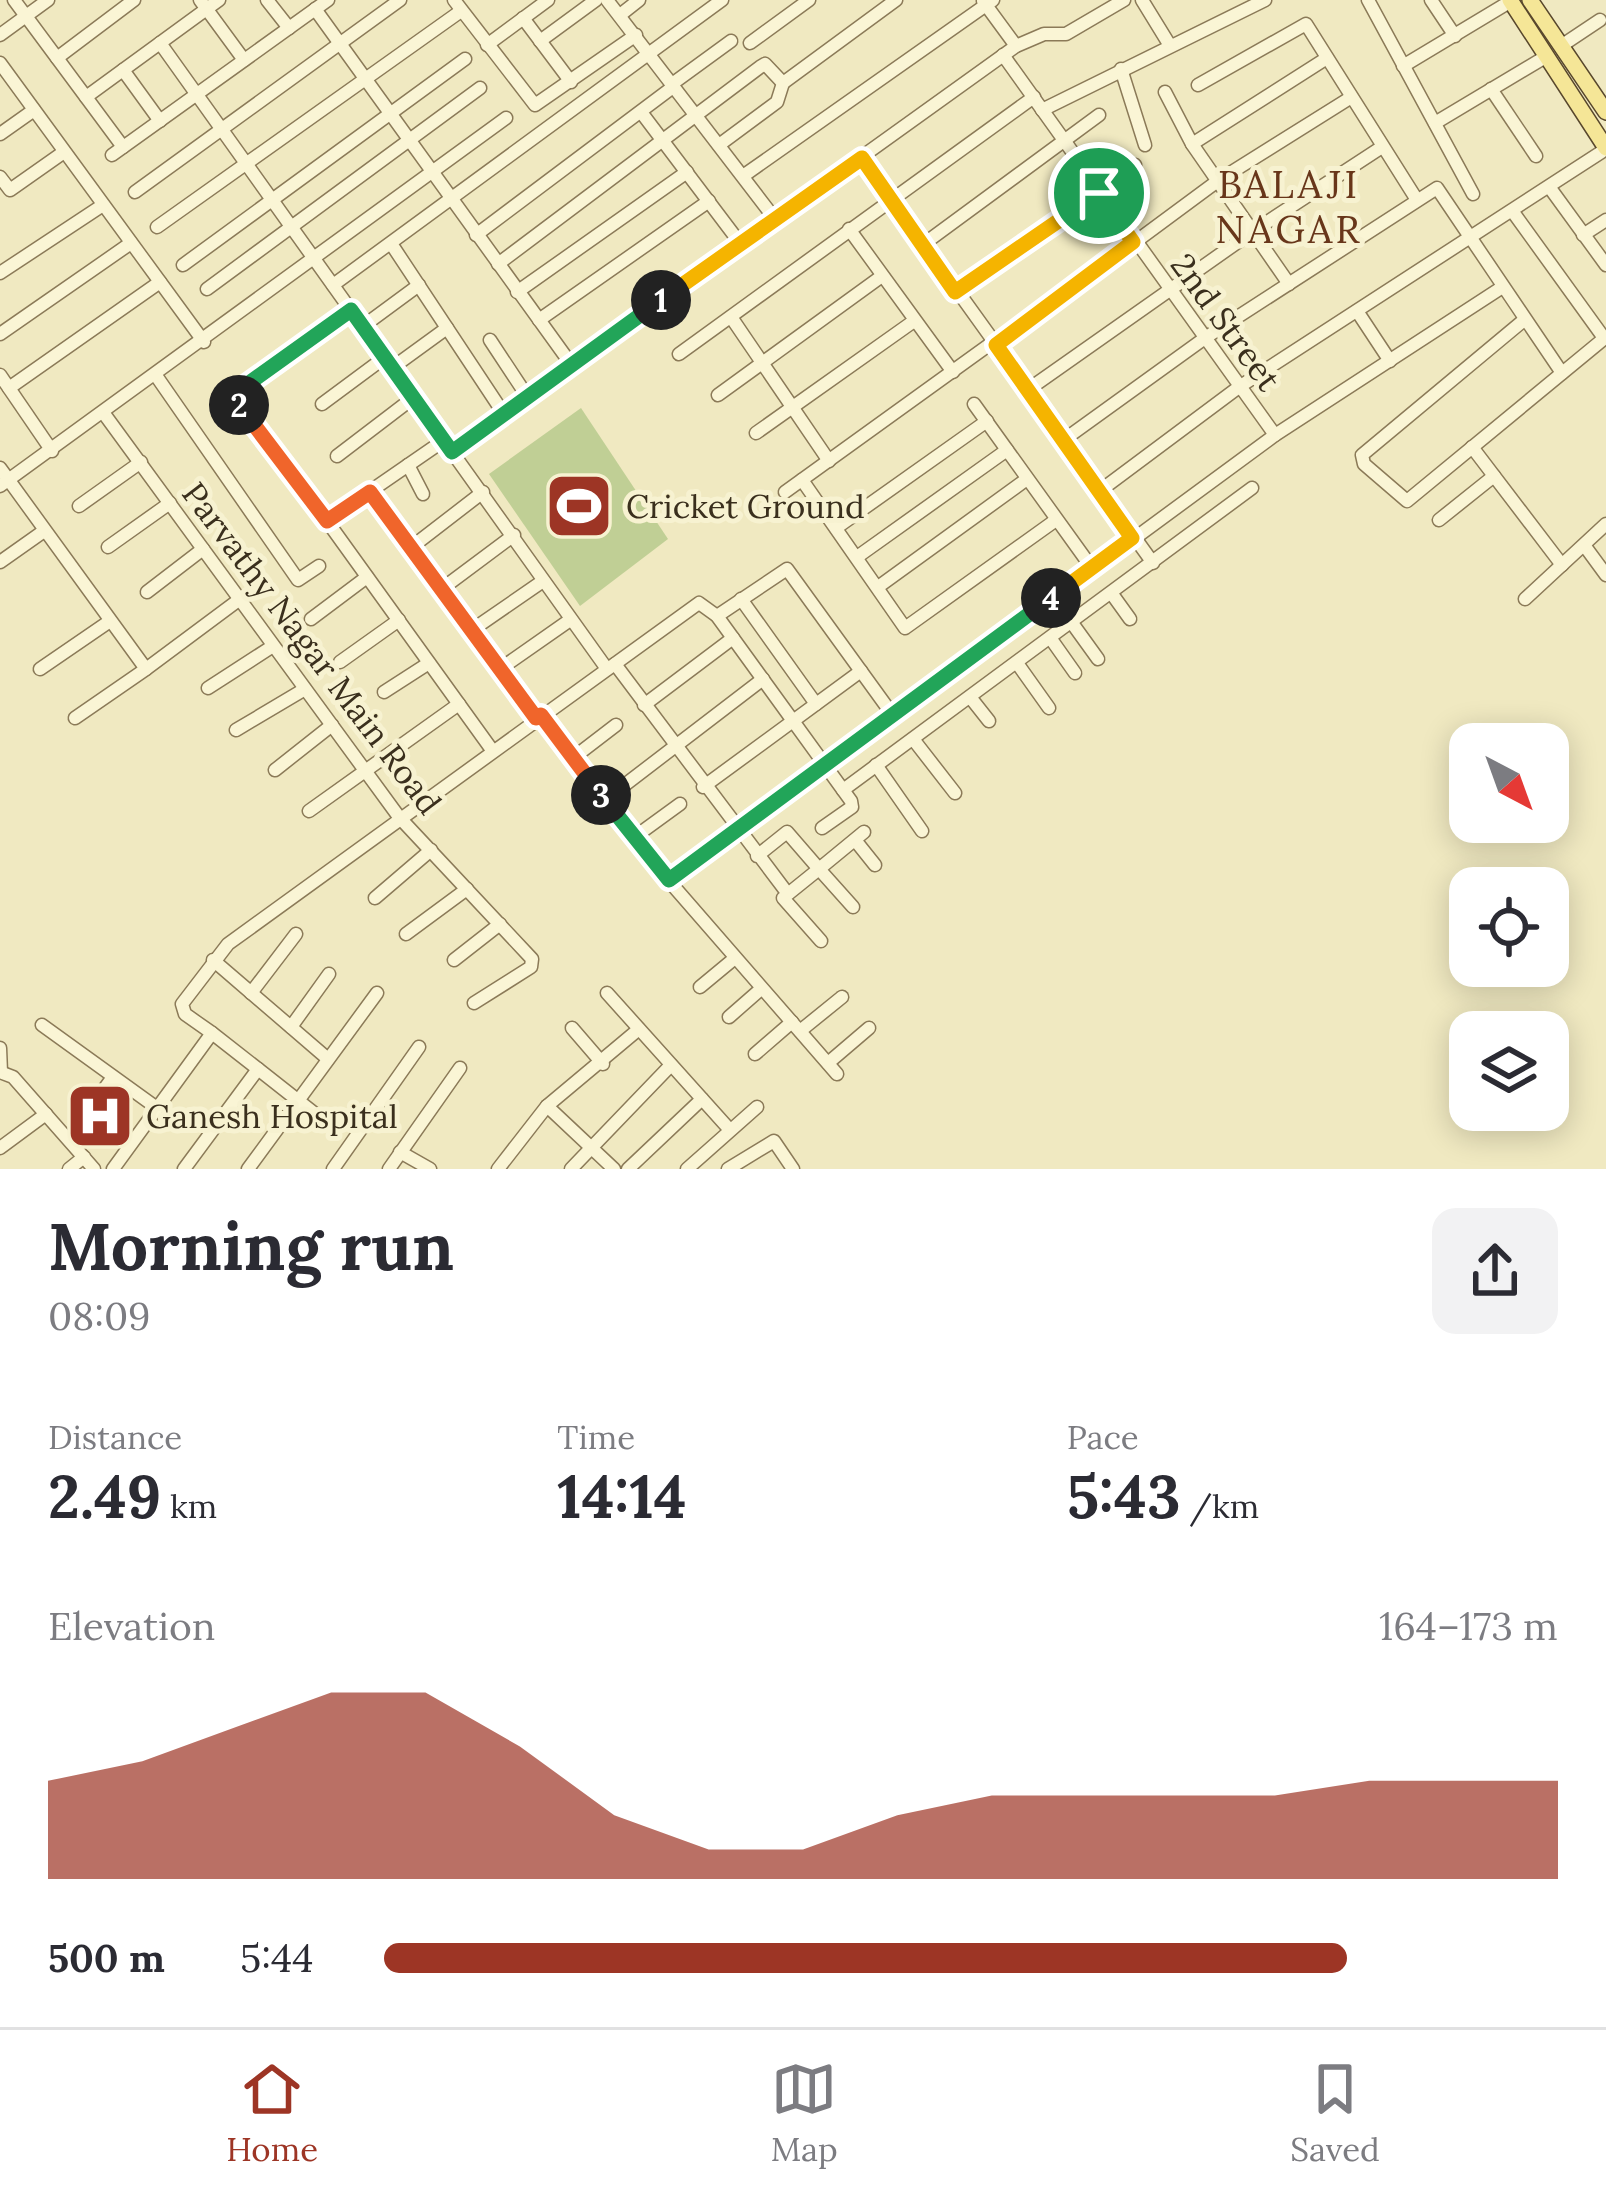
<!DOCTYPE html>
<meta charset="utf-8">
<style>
:root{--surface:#fff;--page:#f2f2f3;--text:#2b2b33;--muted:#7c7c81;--line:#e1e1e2;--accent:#9d3525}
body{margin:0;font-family:Lora,serif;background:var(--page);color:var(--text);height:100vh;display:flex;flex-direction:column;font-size:45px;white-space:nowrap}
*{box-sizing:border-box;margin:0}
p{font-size:39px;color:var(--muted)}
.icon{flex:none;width:66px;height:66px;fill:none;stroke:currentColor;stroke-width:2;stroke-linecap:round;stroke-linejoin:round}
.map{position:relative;height:1169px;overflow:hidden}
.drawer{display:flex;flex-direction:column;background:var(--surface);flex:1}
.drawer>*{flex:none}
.needle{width:78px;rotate:139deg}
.fabs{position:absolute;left:1449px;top:723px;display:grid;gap:24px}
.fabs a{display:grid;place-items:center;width:120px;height:120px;border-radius:24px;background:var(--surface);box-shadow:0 6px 30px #0003;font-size:60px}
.pin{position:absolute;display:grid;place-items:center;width:102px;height:102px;color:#fff;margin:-51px;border:6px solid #fff;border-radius:50%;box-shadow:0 3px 12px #0007}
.km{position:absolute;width:60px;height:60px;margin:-30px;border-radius:50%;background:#222;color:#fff;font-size:33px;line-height:60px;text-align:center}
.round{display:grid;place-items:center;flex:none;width:126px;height:126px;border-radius:24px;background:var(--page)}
.head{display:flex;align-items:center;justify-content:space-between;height:204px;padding:0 48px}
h1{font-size:66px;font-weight:800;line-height:90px}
.stats{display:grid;grid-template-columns:repeat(3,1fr);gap:18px;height:204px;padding:12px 48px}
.stats div{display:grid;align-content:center}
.stats b{font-size:60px;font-weight:800}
.stats small{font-size:33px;font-weight:400}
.stats p{font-size:33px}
.chart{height:336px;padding:24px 48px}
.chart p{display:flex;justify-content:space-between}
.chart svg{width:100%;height:216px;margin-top:12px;fill:var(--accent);opacity:.7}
ul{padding:0 48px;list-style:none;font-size:39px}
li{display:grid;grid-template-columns:192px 144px 1fr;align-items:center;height:90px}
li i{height:30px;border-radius:15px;background:var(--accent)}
.menu{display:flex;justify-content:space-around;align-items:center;height:168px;border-top:3px solid var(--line);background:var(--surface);font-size:33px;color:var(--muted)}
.menu a{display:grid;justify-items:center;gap:6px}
.menu .selected{color:var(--accent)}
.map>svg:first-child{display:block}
</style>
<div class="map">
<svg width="1606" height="1169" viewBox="0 0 1606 1169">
<rect width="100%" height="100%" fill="#f0e9c1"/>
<path fill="#c0cf95" d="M581,408L668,539L580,606L489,474Z"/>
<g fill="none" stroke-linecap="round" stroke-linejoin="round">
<g stroke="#8b7a58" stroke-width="15">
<g id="minor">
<path d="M14,0L123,147"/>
<path d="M200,0L244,60"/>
<path d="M267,0L289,28"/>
<path d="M454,0L535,105L636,35"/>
<path d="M607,0L775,219"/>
<path d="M1142,0L1169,44"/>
<path d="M1368,0L1473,194"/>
<path d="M1431,0L1455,36"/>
<path d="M983,1L1016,46"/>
<path d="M315,9L571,364"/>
<path d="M620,15L639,0"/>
<path d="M523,18L571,82"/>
<path d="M0,35L48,0"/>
<path d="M540,41L596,0"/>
<path d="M160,43L607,669"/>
<path d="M750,43L809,0"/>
<path d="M487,45L548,0"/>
<path d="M1561,46L1600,20"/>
<path d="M1003,55L1275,435"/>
<path d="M57,58L134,0"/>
<path d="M0,63L204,342"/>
<path d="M1403,66L1511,1"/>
<path d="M1121,69L1145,145"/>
<path d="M123,70L160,121"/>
<path d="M672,84L731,41"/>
<path d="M1198,85L1306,24L1417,200"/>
<path d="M1491,89L1536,156"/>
<path d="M1165,92L1192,144L1327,58"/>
<path d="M86,97L219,0"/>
<path d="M1042,110L1265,0"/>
<path d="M641,112L740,243"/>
<path d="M1435,123L1547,56"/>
<path d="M0,134L34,110"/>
<path d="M1192,144L1289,284"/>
<path d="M719,145L777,102L783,83"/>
<path d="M112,155L328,0"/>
<path d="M862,158L1153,563"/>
<path d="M743,176L993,0"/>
<path d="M0,177L10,190L64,152"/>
<path d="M1550,188L1606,265"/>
<path d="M135,192L400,0"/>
<path d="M1513,212L1604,338"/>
<path d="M157,227L461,11"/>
<path d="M849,229L953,372"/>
<path d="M476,235L673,87"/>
<path d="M1583,235L1606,220"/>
<path d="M392,245L504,414"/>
<path d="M921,246L1099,115"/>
<path d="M498,264L760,67L765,64L783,83L896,0"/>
<path d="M183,265L465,59"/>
<path d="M0,273L103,205"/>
<path d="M333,285L722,0"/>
<path d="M207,289L480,88"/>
<path d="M517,292L687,172"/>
<path d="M955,293L1135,165"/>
<path d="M1357,311L1390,361"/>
<path d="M731,317L829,461"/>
<path d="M539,320L709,201"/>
<path d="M1524,320L1362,455L1364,464L1407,501L1606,337"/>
<path d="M362,327L419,285"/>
<path d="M0,334L131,243"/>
<path d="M490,340L527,396"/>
<path d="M996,345L1219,180L1350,98"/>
<path d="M679,354L1034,97"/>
<path d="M392,368L447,328"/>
<path d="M0,375L52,451"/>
<path d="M157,377L298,580L319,566"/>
<path d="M9,388L160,282"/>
<path d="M1029,389L1252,232L1382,147"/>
<path d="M718,395L882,276"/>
<path d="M322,404L384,358"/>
<path d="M974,404L1092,568"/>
<path d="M105,415L399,817L532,959L531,967L474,1003"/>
<path d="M756,433L914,321"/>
<path d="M1065,439L1205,338L1437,188L1562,373"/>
<path d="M443,441L327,521L492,750"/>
<path d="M1472,447L1562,565"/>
<path d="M452,451L1016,46L1044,34H1066L1124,0"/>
<path d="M337,456L413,398"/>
<path d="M408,465L423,494"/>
<path d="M0,468L146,669L240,599"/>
<path d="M802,480L905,628L1056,520"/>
<path d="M0,486L506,118"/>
<path d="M1101,490L1239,387L1606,149"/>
<path d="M370,492L443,588"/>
<path d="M785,492L993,342"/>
<path d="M79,506L141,462"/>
<path d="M1439,520L1494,476"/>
<path d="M327,521L236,396L351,310"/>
<path d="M836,528L987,421"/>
<path d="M514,535L443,588L536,718"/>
<path d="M1584,545L1606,575"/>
<path d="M413,546L483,492"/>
<path d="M108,547L170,503"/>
<path d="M857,557L1007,450"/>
<path d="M0,562L44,531"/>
<path d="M878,587L1027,479"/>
<path d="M147,592L203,549"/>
<path d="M1112,594L1130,619"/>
<path d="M741,599L816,704"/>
<path d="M1525,599L1606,524"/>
<path d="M717,616L787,569L892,714"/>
<path d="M311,619L367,577"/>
<path d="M1072,623L1098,659"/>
<path d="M472,630L543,581"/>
<path d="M1051,639L1075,673"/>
<path d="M340,662L399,620"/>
<path d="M1017,663L1049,708"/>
<path d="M615,664L788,894L819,869L787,832L757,856"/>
<path d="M40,669L110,621"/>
<path d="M500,669L570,620"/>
<path d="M208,688L273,646"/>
<path d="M384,692L429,663"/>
<path d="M970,697L989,721"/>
<path d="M644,705L733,638"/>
<path d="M541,715L669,881L837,1074"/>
<path d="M75,718L146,669"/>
<path d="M236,730L305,689"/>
<path d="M913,739L955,793"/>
<path d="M573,758L616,725"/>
<path d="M876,765L922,831"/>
<path d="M275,770L332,725"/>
<path d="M703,787L861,671"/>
<path d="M843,790L1252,488"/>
<path d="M605,800L763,679"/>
<path d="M309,811L459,704"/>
<path d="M636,836L680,804"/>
<path d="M855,840L875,865"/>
<path d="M669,881L1275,435L1501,288"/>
<path d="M375,898L431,850"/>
<path d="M783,898L821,941"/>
<path d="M853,907L819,869L864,832"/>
<path d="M406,934L467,889"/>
<path d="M213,960L328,1059"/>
<path d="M454,960L500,924"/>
<path d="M700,987L735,958"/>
<path d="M251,993L296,934"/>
<path d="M607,993L730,1130"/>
<path d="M729,1017L761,989"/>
<path d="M42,1025L157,1108"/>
<path d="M291,1027L329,974"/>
<path d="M572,1028L603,1064"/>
<path d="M800,1031L842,997"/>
<path d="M0,1048L1,1072"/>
<path d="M755,1054L792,1022"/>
<path d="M828,1063L869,1028"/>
<path d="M258,1069L324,1121"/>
<path d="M0,1072L13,1077L94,1169"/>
<path d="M97,1099L113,1077"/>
<path d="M547,1106L614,1169"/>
<path d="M0,1148L46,1114"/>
<path d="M400,1152L430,1169"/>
<path d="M69,1169L84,1157"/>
<path d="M113,1169L212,1033L185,1014L182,1004L228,944L699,603L717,616L851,801L852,807L822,828"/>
<path d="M184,1169L258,1069L212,1033"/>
<path d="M248,1169L377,993"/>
<path d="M333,1169L419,1047"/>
<path d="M389,1169L460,1068"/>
<path d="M498,1169L547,1106L639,1029"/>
<path d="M571,1169L671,1065"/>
<path d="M628,1169L702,1099"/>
<path d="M687,1169L757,1107"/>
<path d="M728,1169L774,1141L793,1169"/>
</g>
</g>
<g stroke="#58472c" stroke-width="18">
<g id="major">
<path d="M1510,0L1606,148"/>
<path d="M1530,0L1606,112"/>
</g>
</g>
<use href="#minor" stroke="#faf5d5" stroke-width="12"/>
<use href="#major" stroke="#f5e697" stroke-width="15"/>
</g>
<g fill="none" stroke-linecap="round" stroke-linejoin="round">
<g stroke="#fff" stroke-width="24">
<path id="split-1" d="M661,300L862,158L955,292L1099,193"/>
</g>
<g stroke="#fff" stroke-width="24">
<path id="split-2" d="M239,405L242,388L351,310L452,452L661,300"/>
</g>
<g stroke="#fff" stroke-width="24">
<path id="split-3" d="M239,405L327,521L370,492L536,718L541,715L601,795"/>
</g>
<g stroke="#fff" stroke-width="24">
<path id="split-4" d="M601,795L669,880L1051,598"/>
</g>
<g stroke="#fff" stroke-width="24">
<path id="split-5" d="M1051,598L1132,538L996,345L1133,242L1099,193"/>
</g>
<use href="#split-1" stroke="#f5b400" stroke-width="15"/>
<use href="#split-2" stroke="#22a559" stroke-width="15"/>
<use href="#split-3" stroke="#f0652b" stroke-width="15"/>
<use href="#split-4" stroke="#22a559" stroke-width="15"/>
<use href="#split-5" stroke="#f5b400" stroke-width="15"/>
</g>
<defs>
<g id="stadium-square" transform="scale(3.45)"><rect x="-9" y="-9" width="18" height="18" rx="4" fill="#9d3525" stroke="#f7f2d1"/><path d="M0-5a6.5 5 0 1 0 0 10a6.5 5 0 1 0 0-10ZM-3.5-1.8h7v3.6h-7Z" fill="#fff"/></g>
<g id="hospital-square" transform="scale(3.45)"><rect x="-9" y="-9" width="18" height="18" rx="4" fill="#9d3525" stroke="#f7f2d1"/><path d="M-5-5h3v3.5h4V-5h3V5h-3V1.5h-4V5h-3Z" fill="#fff"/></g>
</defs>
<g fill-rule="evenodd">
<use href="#stadium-square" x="579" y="506"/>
<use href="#hospital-square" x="100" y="1116"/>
</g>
<g text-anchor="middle" stroke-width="10" stroke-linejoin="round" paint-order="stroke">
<g font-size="33" fill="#3a2f1d" stroke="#f7f2d1">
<text transform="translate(1226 322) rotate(54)" y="12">2nd Street</text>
<text transform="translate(312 648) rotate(53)" y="12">Parvathy Nagar Main Road</text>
</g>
<g font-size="33" fill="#3a2f1d" stroke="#f7f2d1" text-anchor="start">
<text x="626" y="518">Cricket Ground</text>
<text x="146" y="1128">Ganesh Hospital</text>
</g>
<g font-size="39" letter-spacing="3" fill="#68361a" stroke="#f7f2d1">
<text x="1289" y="198">BALAJI<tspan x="1289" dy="45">NAGAR</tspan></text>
</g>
</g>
</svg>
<div class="fabs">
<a><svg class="needle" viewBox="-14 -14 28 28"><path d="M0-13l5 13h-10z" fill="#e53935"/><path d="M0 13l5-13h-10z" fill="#7c7c81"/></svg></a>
<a><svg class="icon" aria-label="locate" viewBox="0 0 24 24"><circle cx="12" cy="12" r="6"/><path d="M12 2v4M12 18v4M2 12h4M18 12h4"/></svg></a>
<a><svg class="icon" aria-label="layers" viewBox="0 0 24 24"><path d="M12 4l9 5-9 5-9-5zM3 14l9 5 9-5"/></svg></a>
</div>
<div class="pin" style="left:1099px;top:193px;background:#1e9e55"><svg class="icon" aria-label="arrive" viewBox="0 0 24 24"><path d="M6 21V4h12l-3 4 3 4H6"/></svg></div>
<b class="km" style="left:661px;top:300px">1</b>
<b class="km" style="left:239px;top:405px">2</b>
<b class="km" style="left:601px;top:795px">3</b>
<b class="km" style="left:1051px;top:598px">4</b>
</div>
<section class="drawer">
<div class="head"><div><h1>Morning run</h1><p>08:09</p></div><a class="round"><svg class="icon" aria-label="share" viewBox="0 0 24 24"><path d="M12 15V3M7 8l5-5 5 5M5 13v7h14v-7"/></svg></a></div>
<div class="stats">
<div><p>Distance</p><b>2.49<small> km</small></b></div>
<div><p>Time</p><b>14:14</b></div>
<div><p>Pace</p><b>5:43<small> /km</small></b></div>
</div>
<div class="chart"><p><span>Elevation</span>164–173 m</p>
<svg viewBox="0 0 160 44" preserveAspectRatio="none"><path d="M0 44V24L10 20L20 13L30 6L40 6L50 17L60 31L70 38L80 38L90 31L100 27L110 27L120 27L130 27L140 24L150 24L160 24V44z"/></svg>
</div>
<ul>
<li><b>500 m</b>5:44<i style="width:82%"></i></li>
</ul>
</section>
<nav class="menu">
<a class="selected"><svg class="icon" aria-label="home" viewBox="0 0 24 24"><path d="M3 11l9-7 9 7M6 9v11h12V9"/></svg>Home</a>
<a><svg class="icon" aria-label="map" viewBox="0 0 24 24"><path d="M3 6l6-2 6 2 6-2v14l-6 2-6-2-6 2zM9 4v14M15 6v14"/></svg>Map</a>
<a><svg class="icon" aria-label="saved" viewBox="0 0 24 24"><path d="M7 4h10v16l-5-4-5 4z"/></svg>Saved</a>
</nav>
